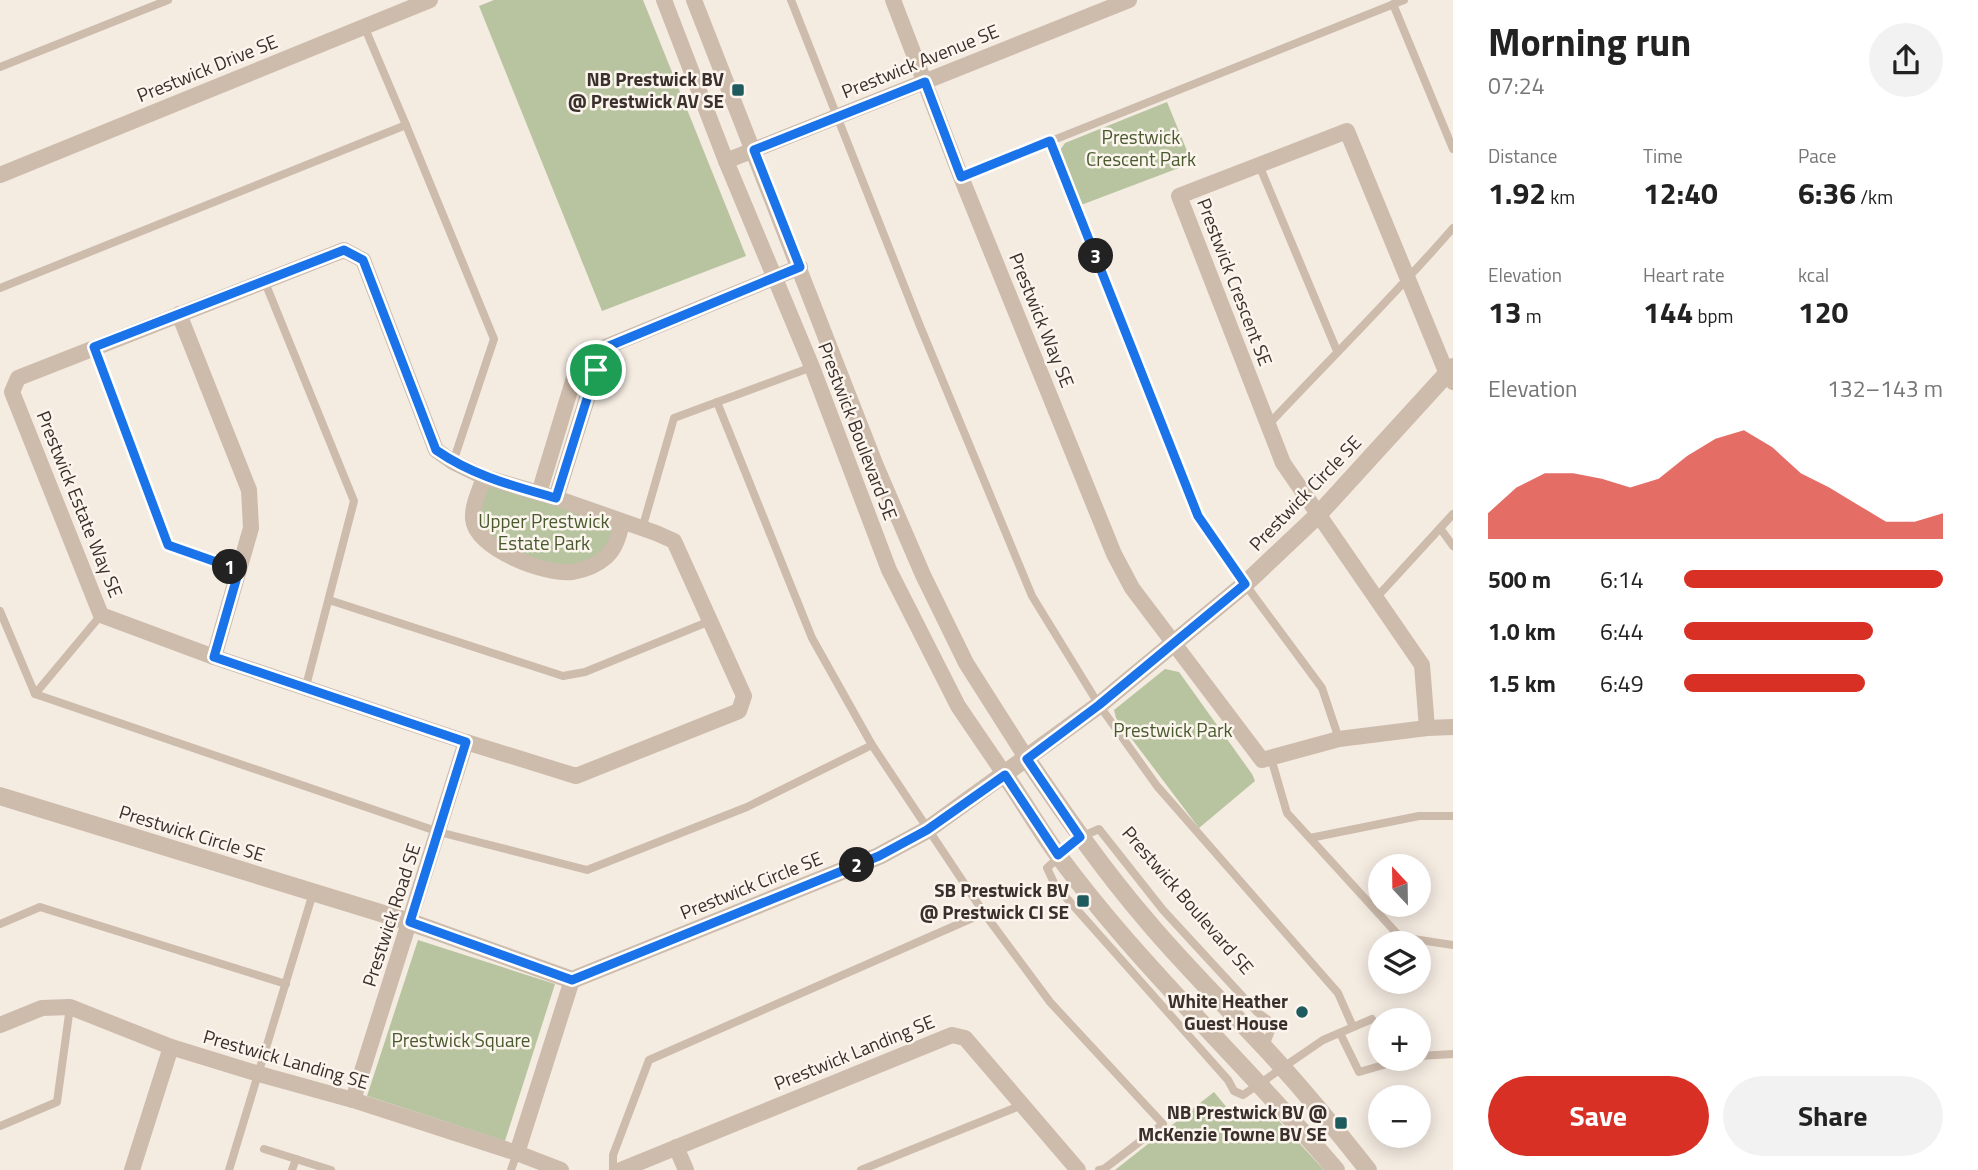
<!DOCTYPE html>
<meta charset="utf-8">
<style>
:root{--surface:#fff;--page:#f2f2f2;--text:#222;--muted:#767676;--accent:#d93025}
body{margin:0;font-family:"Titillium Web",sans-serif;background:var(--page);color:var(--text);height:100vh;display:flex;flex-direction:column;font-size:26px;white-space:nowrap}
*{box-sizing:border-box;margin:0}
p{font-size:23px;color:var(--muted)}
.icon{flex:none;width:38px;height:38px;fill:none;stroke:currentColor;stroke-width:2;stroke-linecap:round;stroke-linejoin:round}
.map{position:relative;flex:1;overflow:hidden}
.sheet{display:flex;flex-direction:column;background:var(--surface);width:525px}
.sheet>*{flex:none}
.needle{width:46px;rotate:338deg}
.fabs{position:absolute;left:1368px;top:854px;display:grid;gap:14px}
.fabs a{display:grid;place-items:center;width:63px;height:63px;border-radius:50%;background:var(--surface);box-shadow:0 4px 18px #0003;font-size:35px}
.pin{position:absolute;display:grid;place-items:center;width:60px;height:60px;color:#fff;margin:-30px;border:4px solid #fff;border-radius:50%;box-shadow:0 2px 7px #0007}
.km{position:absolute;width:35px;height:35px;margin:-18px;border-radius:50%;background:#222;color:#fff;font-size:19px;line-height:35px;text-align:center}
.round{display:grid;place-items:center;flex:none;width:74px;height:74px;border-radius:37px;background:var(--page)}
.headline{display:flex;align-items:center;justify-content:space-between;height:119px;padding:0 35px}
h1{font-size:38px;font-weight:700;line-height:52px}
.metrics{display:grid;grid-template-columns:repeat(3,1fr);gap:10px;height:119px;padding:7px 35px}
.metrics div{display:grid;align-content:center}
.metrics b{font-size:30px;font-weight:700}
.metrics small{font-size:19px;font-weight:400}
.metrics p{font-size:19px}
.chart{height:196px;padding:14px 35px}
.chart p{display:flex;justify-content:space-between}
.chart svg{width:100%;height:126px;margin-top:7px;fill:var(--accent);opacity:.7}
.action{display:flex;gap:14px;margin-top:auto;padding:14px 35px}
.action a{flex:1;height:80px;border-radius:42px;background:var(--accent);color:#fff;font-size:28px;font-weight:700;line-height:80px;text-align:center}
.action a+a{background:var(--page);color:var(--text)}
ul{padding:0 35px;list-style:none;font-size:23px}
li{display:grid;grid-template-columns:112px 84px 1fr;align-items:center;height:52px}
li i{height:18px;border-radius:9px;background:var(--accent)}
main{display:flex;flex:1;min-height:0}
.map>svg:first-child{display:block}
</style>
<main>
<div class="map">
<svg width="1453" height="1170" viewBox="0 0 1453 1170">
<rect width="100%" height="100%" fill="#f4ebe1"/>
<g fill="#b8c4a0">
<path d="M494,0H643L746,256L602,311L479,6Z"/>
<path d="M1167,102L1192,163L1081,205L1060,150L1065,143Z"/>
<path d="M484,477L620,522L618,540L591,567L540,568L478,532Z"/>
<path d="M1165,669L1179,672L1252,774L1255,781L1199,828L1116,718L1114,710Z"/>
<path d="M418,940L555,984L505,1141L367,1096Z"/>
<path d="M1214,1092L1233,1115L1266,1107L1324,1170H1115Z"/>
</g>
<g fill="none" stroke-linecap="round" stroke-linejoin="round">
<g stroke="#cdbbac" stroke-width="8">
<path d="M791,0L920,326L1032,596L1099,705L1157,786L1338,993L1353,1027"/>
<path d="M1393,4L1453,149"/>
<path d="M364,26L406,125"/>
<path d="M0,67L168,0"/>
<path d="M1050,141L1198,516L1245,584L1322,688L1339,739"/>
<path d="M1259,165L1337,351"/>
<path d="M961,177L1404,0"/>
<path d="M264,280L354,501L306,686"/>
<path d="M0,288L406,125L494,339L453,462"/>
<path d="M94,347L168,545L239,570"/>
<path d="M717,402L812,638L872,745L984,913L1050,1002L1163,1124L1104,1169L1099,1170"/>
<path d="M1268,425C1330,359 1394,296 1453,228"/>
<path d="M1440,528L1453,546"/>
<path d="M642,529L674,418L812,367"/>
<path d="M1376,598L1453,514"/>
<path d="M329,600L563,676L585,672L710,621"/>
<path d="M0,611L35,694L439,832L587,870L747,807L872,745"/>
<path d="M35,694L101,615"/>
<path d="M1271,758L1287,813L1400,937L1453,945"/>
<path d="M1310,838L1419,816H1453"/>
<path d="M0,924L40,907L286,984"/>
<path d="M1340,1033L1359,1072L1404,1059"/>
<path d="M1265,1046L1272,1028L1267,1019L1257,1012L1163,910L1099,829L1081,837L1047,868L1055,885L1228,1080L1234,1091L1243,1095L1323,1040L1372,1019"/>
<path d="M1419,1056L1453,1054"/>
<path d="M0,1126L57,1102L70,1007"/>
<path d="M264,1149L296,1159"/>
<path d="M229,1170L313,893"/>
<path d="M292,1170L296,1159L331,1170"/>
<path d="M511,1170L517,1153"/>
<path d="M613,1170V1155L649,1060L984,913"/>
<path d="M861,1170L1022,1105"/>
</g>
<g stroke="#cdbbac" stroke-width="16">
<path d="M664,0L726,161L812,367L889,570L958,706L1005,775"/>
<path d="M694,0L876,466L923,575L966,663L1027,759"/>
<path d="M893,0L961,177L1114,554L1132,588L1262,760L1339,739L1427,728L1453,727"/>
<path d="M726,161L1129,0"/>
<path d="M0,175L430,0"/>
<path d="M344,250L363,260L436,450L453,462L484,477L556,498L656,533L674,541L744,696L739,711L576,776L466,742L214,657L101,615L12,392L18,378Z"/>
<path d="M179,314L249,490L251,528L214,657"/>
<path d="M484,477C480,490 472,505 473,519C475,549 546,575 572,572C584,570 597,565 606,557C616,548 619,535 622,523"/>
<path d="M539,493L579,361L586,355L800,267"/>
<path d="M556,498L596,370L597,351"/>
<path d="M1427,728L1422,665L1283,463L1179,196L1347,131L1447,374L1453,382"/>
<path d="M0,1025L42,1008L70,1007L171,1047L259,1074L353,1100L517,1153L561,1170"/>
<path d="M353,1100L466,742"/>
<path d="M676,1147L686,1170"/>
<path d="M517,1153L572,980"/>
<path d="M132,1170L171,1047"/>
<path d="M621,1170L952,1035L965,1038L1078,1170"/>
</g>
<g stroke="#cdbbac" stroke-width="18">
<path d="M1027,759C1065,815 1104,871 1148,922C1185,966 1226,1006 1265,1048C1301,1087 1335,1128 1368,1170"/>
<path d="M1005,775C1023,801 1039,829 1058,855C1140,967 1246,1064 1336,1170"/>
<path d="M0,796L410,922L572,980L879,856L927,830L1099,705L1245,584L1317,516L1453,367"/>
</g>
</g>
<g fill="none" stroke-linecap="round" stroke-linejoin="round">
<g stroke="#fff" stroke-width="14">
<path id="route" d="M925,82L961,177L1050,141L1198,516L1245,584L1099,705L1027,759L1080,837L1058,855L1005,775L927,830L879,856L572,980L410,922L466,742L214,657L239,570L168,545L94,347L344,250L363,260L436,450C473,476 514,486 556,498L596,370L597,351L800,267L754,150Z"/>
</g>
<use href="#route" stroke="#1a73e8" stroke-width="9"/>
</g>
<g fill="#1f5a5e" stroke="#fbf5ee" stroke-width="2.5">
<rect x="731" y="83" width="14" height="14" rx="3.5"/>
<rect x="1076" y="894" width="14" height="14" rx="3.5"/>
<circle cx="1302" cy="1012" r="7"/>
<rect x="1334" y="1116" width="14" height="14" rx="3.5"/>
</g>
<g text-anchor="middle" stroke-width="5" stroke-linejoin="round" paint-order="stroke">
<g font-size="19" fill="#3b302b" stroke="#fbf5ee">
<text transform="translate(920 61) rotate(-22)" y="7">Prestwick Avenue SE</text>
<text transform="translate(207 68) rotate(-22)" y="7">Prestwick Drive SE</text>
<text transform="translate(1235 282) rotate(69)" y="7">Prestwick Crescent SE</text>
<text transform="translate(1042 320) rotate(68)" y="7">Prestwick Way SE</text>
<text transform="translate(858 431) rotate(69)" y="7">Prestwick Boulevard SE</text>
<text transform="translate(1305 493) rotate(-46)" y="7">Prestwick Circle SE</text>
<text transform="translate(80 504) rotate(68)" y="7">Prestwick Estate Way SE</text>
<text transform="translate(192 833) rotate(17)" y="7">Prestwick Circle SE</text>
<text transform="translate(751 885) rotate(-22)" y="7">Prestwick Circle SE</text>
<text transform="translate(1188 900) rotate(49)" y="7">Prestwick Boulevard SE</text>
<text transform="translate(391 915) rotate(-72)" y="7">Prestwick Road SE</text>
<text transform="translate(854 1052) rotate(-22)" y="7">Prestwick Landing SE</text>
<text transform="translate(286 1059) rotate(16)" y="7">Prestwick Landing SE</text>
</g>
<g font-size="19" font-weight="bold" fill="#3b302b" stroke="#fbf5ee" text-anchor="end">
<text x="724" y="86">NB Prestwick BV<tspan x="724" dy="22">@ Prestwick AV SE</tspan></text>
<text x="1069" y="897">SB Prestwick BV<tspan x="1069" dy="22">@ Prestwick CI SE</tspan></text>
<text x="1288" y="1008">White Heather<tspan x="1288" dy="22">Guest House</tspan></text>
<text x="1327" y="1119">NB Prestwick BV @<tspan x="1327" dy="22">McKenzie Towne BV SE</tspan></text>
</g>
<g font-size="19" fill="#4a5a2e" stroke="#fbf5ee">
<text x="1141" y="144">Prestwick<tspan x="1141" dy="22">Crescent Park</tspan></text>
<text x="544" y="528">Upper Prestwick<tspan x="544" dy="22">Estate Park</tspan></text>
<text x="1173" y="737">Prestwick Park</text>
<text x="461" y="1047">Prestwick Square</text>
</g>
</g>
</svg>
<div class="fabs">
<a><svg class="needle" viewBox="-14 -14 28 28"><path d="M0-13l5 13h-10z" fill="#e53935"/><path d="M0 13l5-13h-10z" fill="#767676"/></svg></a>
<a><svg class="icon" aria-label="layers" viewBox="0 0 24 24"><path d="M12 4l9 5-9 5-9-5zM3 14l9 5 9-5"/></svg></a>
<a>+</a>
<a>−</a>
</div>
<div class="pin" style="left:596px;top:370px;background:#1e9e55"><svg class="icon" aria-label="arrive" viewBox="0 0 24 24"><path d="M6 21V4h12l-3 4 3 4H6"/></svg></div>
<b class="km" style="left:230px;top:567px">1</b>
<b class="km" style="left:857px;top:865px">2</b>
<b class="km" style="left:1096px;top:256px">3</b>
</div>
<section class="sheet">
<div class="headline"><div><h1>Morning run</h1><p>07:24</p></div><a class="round"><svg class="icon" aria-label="share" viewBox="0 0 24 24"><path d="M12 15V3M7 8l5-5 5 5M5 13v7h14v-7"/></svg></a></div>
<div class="metrics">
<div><p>Distance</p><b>1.92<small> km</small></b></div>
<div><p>Time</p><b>12:40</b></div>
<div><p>Pace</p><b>6:36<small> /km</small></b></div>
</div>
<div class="metrics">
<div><p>Elevation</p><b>13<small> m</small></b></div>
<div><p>Heart rate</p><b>144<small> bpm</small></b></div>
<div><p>kcal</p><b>120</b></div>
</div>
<div class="chart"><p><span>Elevation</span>132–143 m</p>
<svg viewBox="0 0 160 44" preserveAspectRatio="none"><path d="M0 44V35L10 26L20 21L30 21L40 23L50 26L60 23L70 15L80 9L90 6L100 12L110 21L120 26L130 32L140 38L150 38L160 35V44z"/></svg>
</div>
<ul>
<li><b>500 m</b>6:14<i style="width:100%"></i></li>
<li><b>1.0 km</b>6:44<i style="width:73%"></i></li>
<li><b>1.5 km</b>6:49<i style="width:70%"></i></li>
</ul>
<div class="action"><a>Save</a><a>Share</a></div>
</section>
</main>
